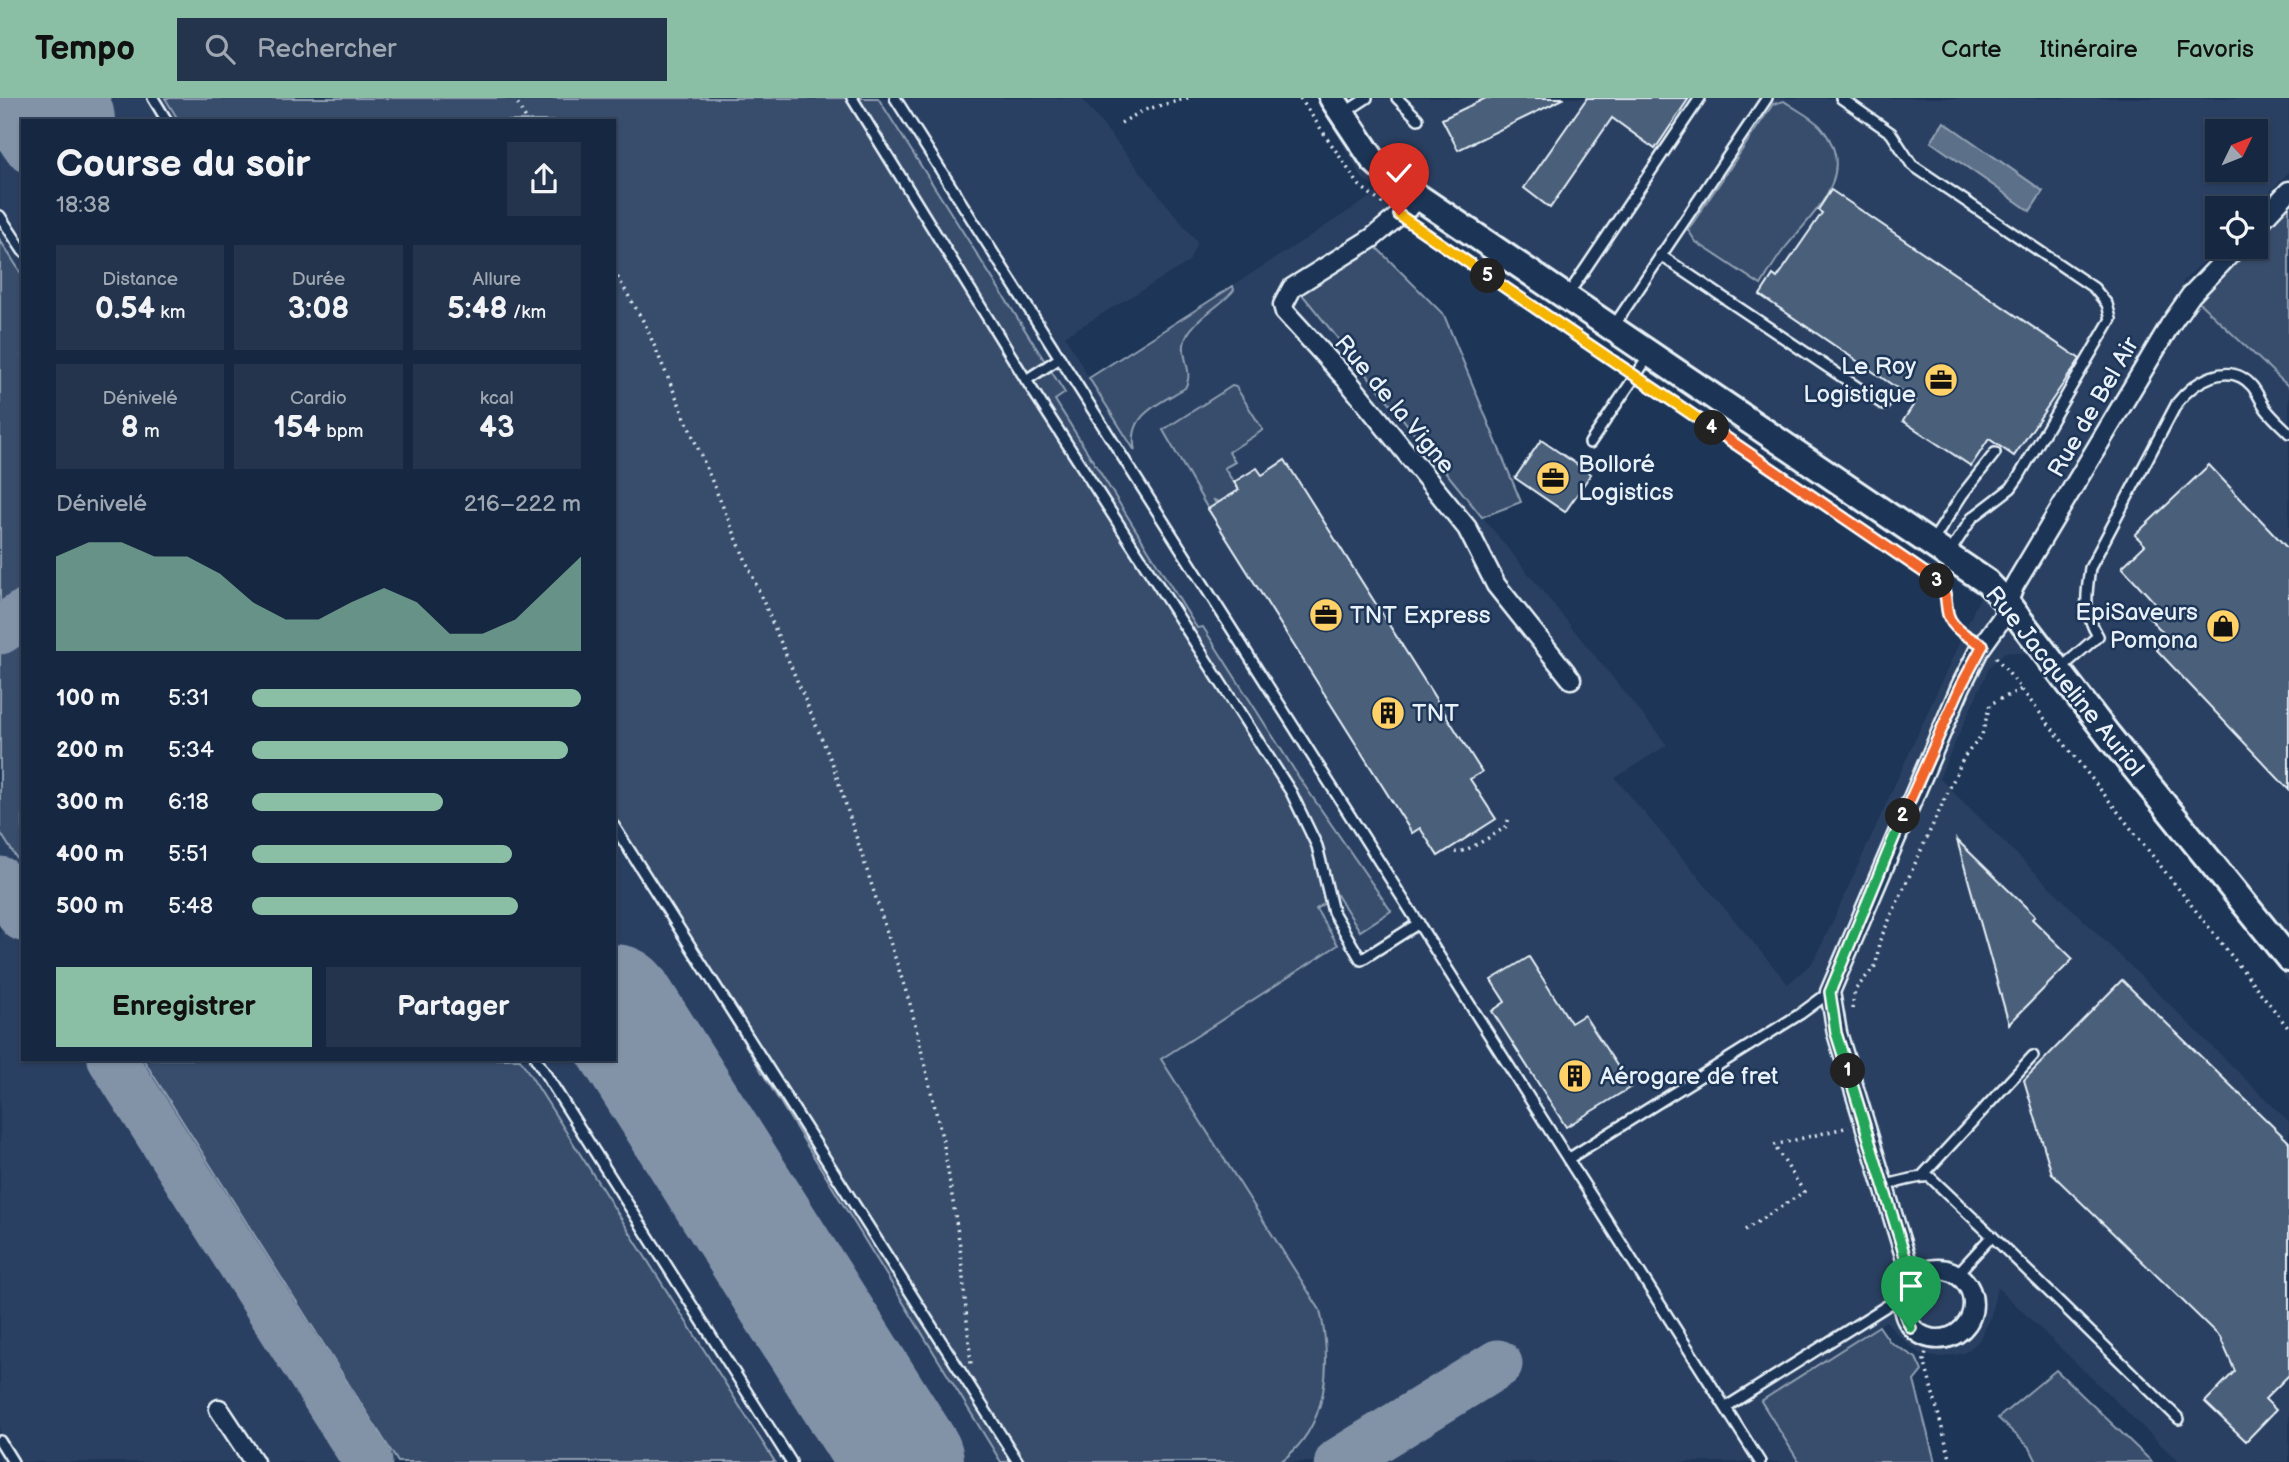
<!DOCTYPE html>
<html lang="fr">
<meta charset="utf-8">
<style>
:root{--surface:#162841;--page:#23344c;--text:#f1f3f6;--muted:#9ea6b1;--line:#35445a;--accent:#8abfa5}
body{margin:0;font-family:"Balsamiq Sans",sans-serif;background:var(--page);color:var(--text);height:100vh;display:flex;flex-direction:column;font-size:26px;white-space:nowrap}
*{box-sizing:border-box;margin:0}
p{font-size:23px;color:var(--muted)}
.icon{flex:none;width:38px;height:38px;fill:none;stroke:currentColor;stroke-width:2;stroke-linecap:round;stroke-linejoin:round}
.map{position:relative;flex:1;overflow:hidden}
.drawer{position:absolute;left:21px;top:21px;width:595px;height:942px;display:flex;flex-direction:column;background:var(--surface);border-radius:0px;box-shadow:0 2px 5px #0004,0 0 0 2px var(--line)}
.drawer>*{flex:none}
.needle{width:46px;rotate:47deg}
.controls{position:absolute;left:2205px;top:21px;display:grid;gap:14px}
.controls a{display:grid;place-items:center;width:63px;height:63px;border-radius:0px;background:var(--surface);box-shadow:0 2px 5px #0004,0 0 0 2px var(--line);font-size:35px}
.pin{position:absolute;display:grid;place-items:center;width:60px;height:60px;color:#fff;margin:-72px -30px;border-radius:50% 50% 50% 0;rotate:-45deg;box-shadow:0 0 7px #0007}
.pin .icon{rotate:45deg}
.km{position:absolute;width:35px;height:35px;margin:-18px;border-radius:50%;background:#222;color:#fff;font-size:19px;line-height:35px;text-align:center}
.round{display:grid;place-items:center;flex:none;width:74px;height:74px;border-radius:0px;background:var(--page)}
.head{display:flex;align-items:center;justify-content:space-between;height:119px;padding:0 35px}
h1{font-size:38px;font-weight:800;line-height:52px}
.stats{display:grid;grid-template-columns:repeat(3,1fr);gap:10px;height:119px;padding:7px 35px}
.stats div{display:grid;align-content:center;border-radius:0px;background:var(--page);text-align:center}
.stats b{font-size:30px;font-weight:800}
.stats small{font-size:19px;font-weight:400}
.stats p{font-size:19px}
.chart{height:196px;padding:14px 35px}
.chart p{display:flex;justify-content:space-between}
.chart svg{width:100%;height:126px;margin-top:7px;fill:var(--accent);opacity:.7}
.button{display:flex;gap:14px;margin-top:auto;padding:14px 35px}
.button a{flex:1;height:80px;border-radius:0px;background:var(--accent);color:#111;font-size:28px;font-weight:800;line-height:80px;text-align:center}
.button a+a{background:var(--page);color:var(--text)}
ul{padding:0 35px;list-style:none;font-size:23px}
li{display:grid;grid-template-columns:112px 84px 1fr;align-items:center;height:52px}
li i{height:18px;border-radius:9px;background:var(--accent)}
header{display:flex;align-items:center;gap:42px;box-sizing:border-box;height:98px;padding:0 35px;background:var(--accent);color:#111}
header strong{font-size:33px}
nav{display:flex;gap:38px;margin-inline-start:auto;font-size:24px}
.search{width:490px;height:63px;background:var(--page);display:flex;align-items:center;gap:18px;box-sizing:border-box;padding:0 24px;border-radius:0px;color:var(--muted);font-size:26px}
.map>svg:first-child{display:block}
</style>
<header>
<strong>Tempo</strong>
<div class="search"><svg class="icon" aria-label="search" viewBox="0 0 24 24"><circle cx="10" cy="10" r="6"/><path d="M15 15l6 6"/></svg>Rechercher</div>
<nav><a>Carte</a><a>Itinéraire</a><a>Favoris</a></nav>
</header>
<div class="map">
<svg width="2289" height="1364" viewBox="0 0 2289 1364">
<rect width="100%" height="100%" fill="#1d3557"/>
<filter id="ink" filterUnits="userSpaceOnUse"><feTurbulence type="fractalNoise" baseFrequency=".0143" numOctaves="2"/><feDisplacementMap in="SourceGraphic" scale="14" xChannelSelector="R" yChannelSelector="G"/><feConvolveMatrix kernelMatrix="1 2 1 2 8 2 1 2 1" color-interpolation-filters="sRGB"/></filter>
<g filter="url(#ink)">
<path fill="#2a4162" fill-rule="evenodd" d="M0,0H1081L1197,144L1189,164L1065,238L1089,280L1380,93L1362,80L1316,0H2289V74L2254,110H2217V149L2182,185L2289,287V885L2025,555L2005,554L1990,568L1939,680L2289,1024V1364H2179L1997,1189L1990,1221L1978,1244L1964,1255L1941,1259L1919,1255L1895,1234L1886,1223L1761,1303L1799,1364H0ZM23,23H614V961H23ZM2217,33H2256V72H2217ZM1418,118L1980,499L1827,836L1812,865L1788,886L1615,680L1667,647L1301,195Z"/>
<g fill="#374d6c" stroke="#909fb2" stroke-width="2">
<path d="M165,0H878L1065,295L1055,302L1197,530L1203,529L1300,681L1391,813L1360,833L1337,797L1316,811L1338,847L1161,961L1320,1212C1332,1264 1329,1330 1280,1364H1001L614,733V23H179Z"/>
<path d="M1784,3C1795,11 1810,18 1820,28C1861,75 1813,115 1785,150C1776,161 1769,174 1761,187L1696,144L1688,132L1773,6Z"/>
<path d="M2289,93V289L2191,197L2237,149H2256V128Z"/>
<path d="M0,142L23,178V501L0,516Z"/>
<path d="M1375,148L1444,217L1521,404L1482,419L1301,195Z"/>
<path d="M1233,188L1234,192C1221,209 1188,223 1184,246C1182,262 1194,274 1185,290C1159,306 1127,316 1135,353L1089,280Z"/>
<path d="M1232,288L1236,289L1263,332L1229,354L1235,364L1224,370L1239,392L1219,404L1214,402L1216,406L1208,411L1163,332Z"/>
<path d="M23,529V770L0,734V545Z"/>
<path d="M143,961H520L775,1364H398Z"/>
<path d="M1879,1228L1890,1244L1916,1260L1922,1273L1914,1283L1935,1364H1799L1761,1303Z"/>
<path d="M2056,1272L2152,1364H2037L2030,1350L1998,1320Z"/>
</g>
<path fill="#5d7089" stroke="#95a4b5" stroke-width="2" d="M1944,24L2043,93L2030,113L1931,44Z"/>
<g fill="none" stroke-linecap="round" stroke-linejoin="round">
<g stroke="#8293a8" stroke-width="49">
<path d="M0,532L23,517"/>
<path d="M0,783L23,819"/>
<path d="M112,961L368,1364"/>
<path d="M886,1336L905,1364"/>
<path d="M1339,1364L1498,1266"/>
</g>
<g stroke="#8293a8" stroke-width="122">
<path d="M40,0L54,23"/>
<path d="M614,907L903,1364"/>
</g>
</g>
<g fill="#495e7a" stroke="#e8f1f8" stroke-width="2">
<path d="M1486,0H1565L1458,52L1442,21Z"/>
<path d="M1587,0H1689L1655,51L1612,20L1550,110L1524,90Z"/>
<path d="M1831,92L2080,261L2014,358L1989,341L1971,368L1903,323L1916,303L1760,197L1773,177L1777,180L1822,115L1818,112Z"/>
<path d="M1541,342L1591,376L1565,414L1515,380Z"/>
<path d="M1285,362L1482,674L1470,681L1496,721L1438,758L1420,730L1412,735L1208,411L1239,392L1234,384L1257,370L1262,377Z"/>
<path d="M2209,367L2289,452V692L2156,551L2168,540L2145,515L2155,505L2122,469L2145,447L2135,437Z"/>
<path d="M1957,742L2035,818L2032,821L2073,861L2009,926Z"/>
<path d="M1529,859L1571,925L1584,917L1631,989L1566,1029L1492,913L1505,904L1491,882Z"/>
<path d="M2122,882L2289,1044V1277L2265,1301L2276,1312L2246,1343L2205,1304L2235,1273L2220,1239L2052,1076L2024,982Z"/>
</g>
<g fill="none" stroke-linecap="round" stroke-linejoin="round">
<g stroke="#e8f1f8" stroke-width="14">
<g id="lane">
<path d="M153,0L167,23"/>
<path d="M852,0L1026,282L1291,694L1317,748L1333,814L1361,862L1419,825"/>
<path d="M895,0L1760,1364"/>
<path d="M1397,0L1418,21"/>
<path d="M1841,0L1891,35L1912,67L2094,190L2107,206L2111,221L2018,380L2011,390L1972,420L1948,457"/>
<path d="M1344,15L1367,0"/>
<path d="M0,118L23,153"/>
<path d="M1660,157L1884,307"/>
<path d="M1567,198L1700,0"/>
<path d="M1613,229L1767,0"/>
<path d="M1026,282L1060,260"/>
<path d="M1590,345L1649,258"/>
<path d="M1932,444L1962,397L1995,355"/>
<path d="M2060,571L2098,538C2083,513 2086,498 2090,470L2177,305C2193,284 2229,261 2252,288C2258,295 2261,304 2266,311C2273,320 2281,327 2289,335"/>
<path d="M614,728L1018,1364"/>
<path d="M536,961L791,1364"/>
<path d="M1568,1061L1800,916L1830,894"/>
<path d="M1922,1078L2033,958"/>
<path d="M1885,1087C1898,1085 1919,1077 1930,1079L1992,1138"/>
<path d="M1956,1177L1992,1138L2179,1321"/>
<path d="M1726,1309L1904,1197"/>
<path d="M0,1343L13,1364"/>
</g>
</g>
<g stroke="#e8f1f8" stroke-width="23">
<g id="street">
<path d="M1420,100L1372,140L1292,190L1283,207L1285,214L1347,282L1467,430L1496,487L1571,581"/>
<path d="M2256,128L2289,93"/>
<circle cx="1938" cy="1206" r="35"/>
<path d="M1912,1181L1837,935L1830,894L1961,588L1979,552L2002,520L2014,488L2170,227L2191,197L2237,149"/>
<path d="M219,1311L254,1364"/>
</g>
</g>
<g stroke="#e8f1f8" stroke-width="30">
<path id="secondary" d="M1332,0L1373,62L1398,85L1987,484L2007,505L2108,637L2289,861"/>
</g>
<g stroke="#e8f1f8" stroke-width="3.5" stroke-dasharray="2 5" stroke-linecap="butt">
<path d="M514,0L527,23"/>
<path d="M1300,0L1359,87L1384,107"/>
<path d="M1121,25L1144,12L1188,0"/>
<path d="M1414,127L1624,271"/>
<path d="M614,173L645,226L833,667L911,909L944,1048L960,1148L971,1266"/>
<path d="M1645,285L1941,485C1955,509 1942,518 1967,538"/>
<path d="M1996,559L2289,931"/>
<path d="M1455,754C1464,756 1497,735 1507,728L1509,718"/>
<path d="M1852,911L1855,892L1876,867L1879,844L1964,659L1982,637L1990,606L2022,591"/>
<path d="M1745,1132L1804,1094L1774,1047L1849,1029"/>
<path d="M1929,1241L1924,1262L1951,1364"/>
</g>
<use href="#lane" stroke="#1d3557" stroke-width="9"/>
<use href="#street" stroke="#1d3557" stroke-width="18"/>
<use href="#secondary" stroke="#1d3557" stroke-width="24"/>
</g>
</g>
<g fill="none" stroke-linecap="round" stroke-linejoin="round" filter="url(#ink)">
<g stroke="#fff" stroke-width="14">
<path id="split-1" d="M1848,973L1912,1181C1900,1198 1900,1212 1911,1230"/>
</g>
<g stroke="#fff" stroke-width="14">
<path id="split-2" d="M1848,973L1836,935L1830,894L1903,718"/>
</g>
<g stroke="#fff" stroke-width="14">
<path id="split-3" d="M1903,718L1961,588L1983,547C1970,540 1952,531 1948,516C1945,503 1948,493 1937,483"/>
</g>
<g stroke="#fff" stroke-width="14">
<path id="split-4" d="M1712,330L1937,483"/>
</g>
<g stroke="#fff" stroke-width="14">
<path id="split-5" d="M1488,178L1712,330"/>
</g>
<g stroke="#fff" stroke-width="14">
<path id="split-6" d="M1399,117L1488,178"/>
</g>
<use href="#split-1" stroke="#22a559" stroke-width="9"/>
<use href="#split-2" stroke="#22a559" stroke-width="9"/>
<use href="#split-3" stroke="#f0652b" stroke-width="9"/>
<use href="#split-4" stroke="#f0652b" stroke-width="9"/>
<use href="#split-5" stroke="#f5b400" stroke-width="9"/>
<use href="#split-6" stroke="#f5b400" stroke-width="9"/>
</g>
<defs>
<g id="office-disc" transform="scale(1.75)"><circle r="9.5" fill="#ffd166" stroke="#1d3557"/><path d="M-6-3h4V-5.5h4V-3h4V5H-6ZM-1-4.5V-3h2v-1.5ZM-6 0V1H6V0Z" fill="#111"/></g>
<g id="shop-disc" transform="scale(1.75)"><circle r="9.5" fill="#ffd166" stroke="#1d3557"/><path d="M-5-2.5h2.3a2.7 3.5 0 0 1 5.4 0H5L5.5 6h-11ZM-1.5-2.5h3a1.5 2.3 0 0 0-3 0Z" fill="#111"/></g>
<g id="building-disc" transform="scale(1.75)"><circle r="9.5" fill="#ffd166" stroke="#1d3557"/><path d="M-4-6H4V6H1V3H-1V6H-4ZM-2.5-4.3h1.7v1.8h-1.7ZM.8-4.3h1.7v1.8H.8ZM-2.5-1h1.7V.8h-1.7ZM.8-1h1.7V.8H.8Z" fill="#111"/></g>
</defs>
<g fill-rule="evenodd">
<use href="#office-disc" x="1941" y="282"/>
<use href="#office-disc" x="1553" y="380"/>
<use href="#office-disc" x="1326" y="517"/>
<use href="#shop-disc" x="2223" y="528"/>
<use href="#building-disc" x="1388" y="615"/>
<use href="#building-disc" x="1575" y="978"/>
</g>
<g text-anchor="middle" stroke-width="5" stroke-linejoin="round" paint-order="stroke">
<g font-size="24" fill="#e8f1f8" stroke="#1d3557" text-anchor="start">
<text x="1916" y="276" text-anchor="end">Le Roy<tspan x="1916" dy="28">Logistique</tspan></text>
<text x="1578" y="374">Bolloré<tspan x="1578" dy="28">Logistics</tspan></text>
<text x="2198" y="522" text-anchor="end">EpiSaveurs<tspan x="2198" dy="28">Pomona</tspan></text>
<text x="1350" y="525">TNT Express</text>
<text x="1412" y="623">TNT</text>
<text x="1600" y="986">Aérogare de fret</text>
</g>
<g font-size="24" fill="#e8f1f8" stroke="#1d3557">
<text transform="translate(1395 306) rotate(50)" y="8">Rue de la Vigne</text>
<text transform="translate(2093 309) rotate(-60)" y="8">Rue de Bel Air</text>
<text transform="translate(2065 583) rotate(51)" y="8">Rue Jacqueline Auriol</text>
</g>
</g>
</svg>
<div class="controls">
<a><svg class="needle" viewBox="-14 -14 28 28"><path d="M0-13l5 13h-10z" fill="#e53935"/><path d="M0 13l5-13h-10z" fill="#9ea6b1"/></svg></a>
<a><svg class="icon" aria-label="locate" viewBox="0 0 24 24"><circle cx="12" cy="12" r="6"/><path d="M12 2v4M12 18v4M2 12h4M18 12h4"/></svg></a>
</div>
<div class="pin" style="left:1911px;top:1230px;background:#1e9e55"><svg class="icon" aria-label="arrive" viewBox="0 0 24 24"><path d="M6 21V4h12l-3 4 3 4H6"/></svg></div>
<div class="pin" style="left:1399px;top:117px;background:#d93025"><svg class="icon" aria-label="check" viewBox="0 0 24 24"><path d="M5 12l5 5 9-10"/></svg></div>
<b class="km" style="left:1848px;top:973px">1</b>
<b class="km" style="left:1903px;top:718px">2</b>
<b class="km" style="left:1937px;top:483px">3</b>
<b class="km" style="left:1712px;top:330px">4</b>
<b class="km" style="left:1488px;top:178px">5</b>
<section class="drawer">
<div class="head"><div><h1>Course du soir</h1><p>18:38</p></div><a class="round"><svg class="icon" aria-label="share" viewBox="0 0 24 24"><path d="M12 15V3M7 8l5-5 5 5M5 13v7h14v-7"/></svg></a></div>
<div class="stats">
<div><p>Distance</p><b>0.54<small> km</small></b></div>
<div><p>Durée</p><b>3:08</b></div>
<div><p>Allure</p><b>5:48<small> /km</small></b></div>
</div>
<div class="stats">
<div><p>Dénivelé</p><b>8<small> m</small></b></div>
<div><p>Cardio</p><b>154<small> bpm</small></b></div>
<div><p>kcal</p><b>43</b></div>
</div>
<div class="chart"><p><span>Dénivelé</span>216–222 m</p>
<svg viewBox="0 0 160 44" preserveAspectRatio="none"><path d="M0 44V11L10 6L20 6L30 11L40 11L50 17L60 27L70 33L80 33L90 27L100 22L110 27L120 38L130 38L140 33L150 22L160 11V44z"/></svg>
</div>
<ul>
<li><b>100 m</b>5:31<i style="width:100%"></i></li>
<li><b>200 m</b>5:34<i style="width:96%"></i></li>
<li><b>300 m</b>6:18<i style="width:58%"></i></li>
<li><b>400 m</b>5:51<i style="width:79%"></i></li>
<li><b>500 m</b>5:48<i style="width:81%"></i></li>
</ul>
<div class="button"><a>Enregistrer</a><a>Partager</a></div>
</section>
</div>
